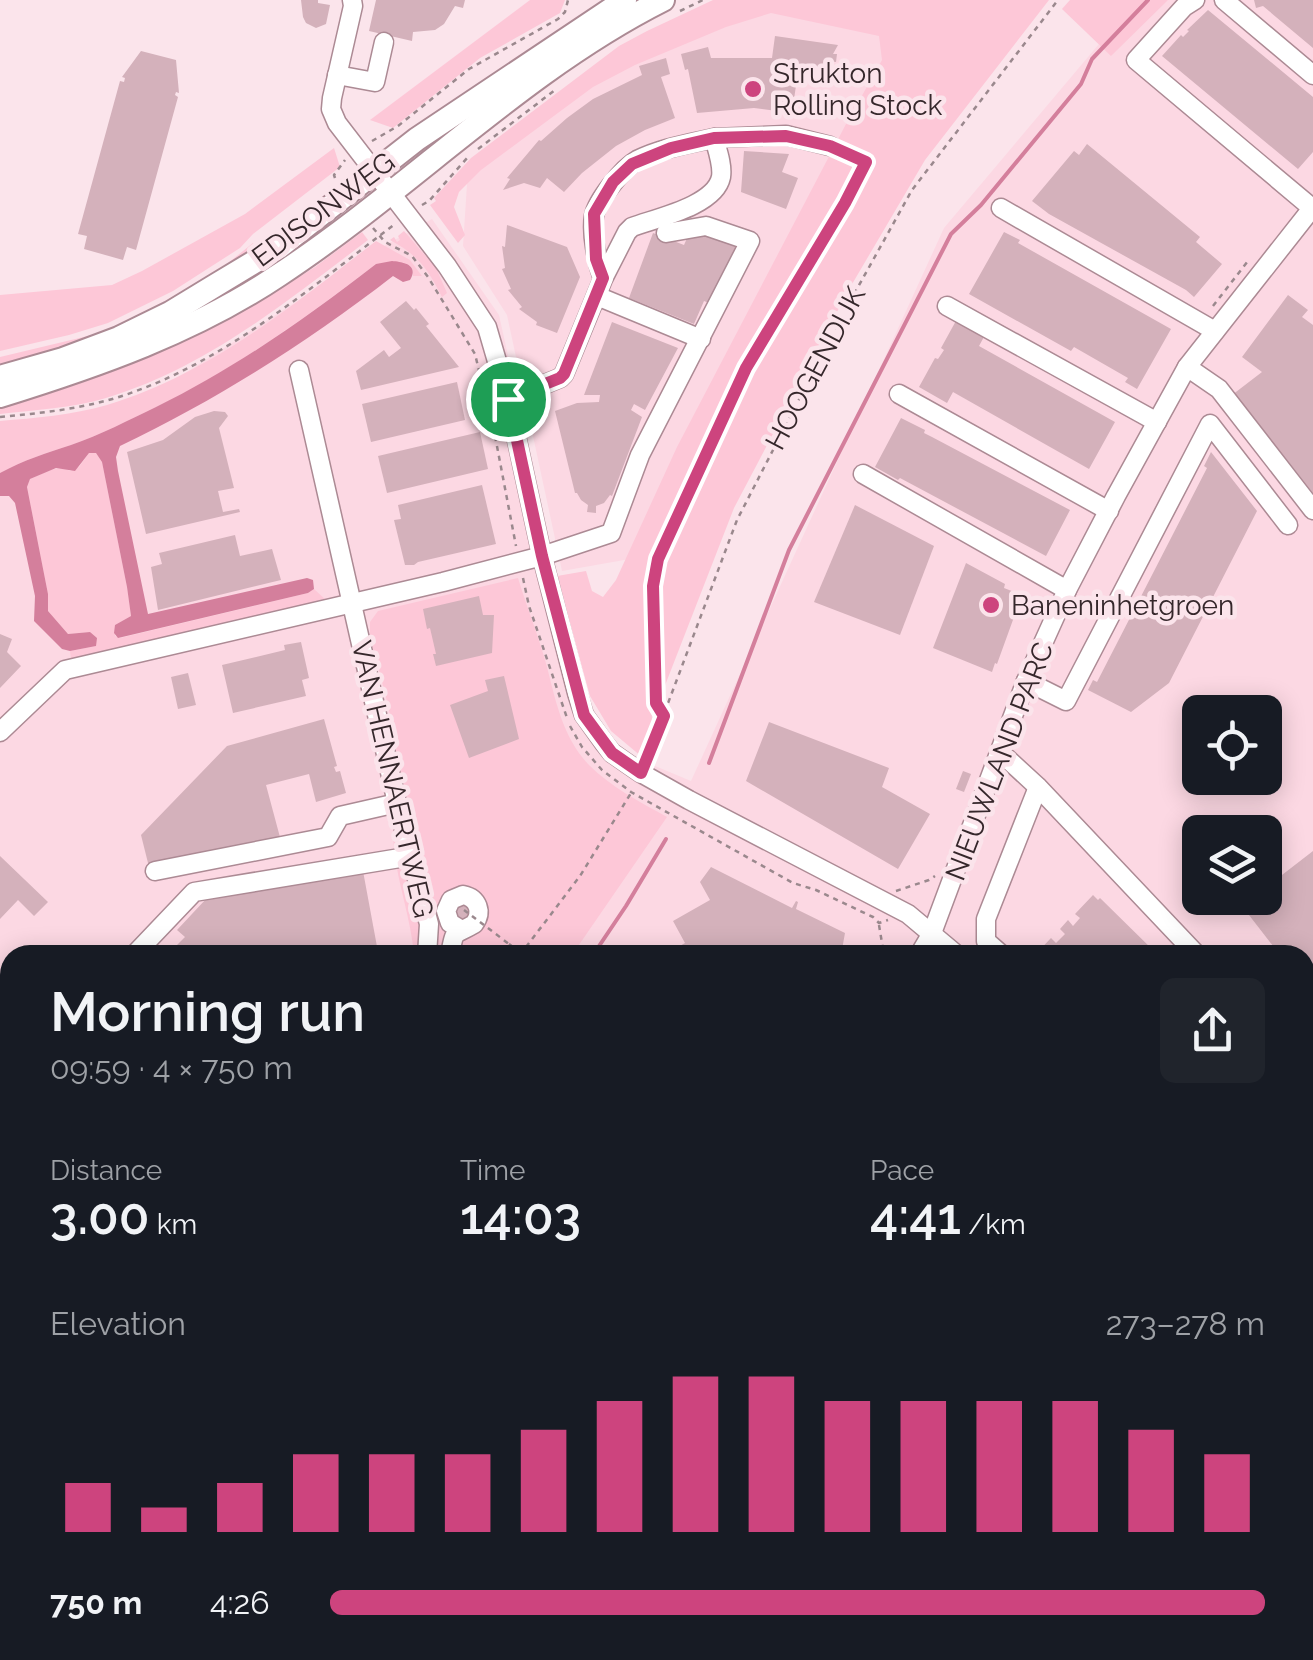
<!DOCTYPE html>
<meta charset="utf-8">
<style>
:root{--surface:#171b24;--page:#20242c;--text:#f1f3f6;--muted:#9ea1a6;--accent:#cd447e}
body{margin:0;font-family:Raleway,sans-serif;background:var(--page);color:var(--text);height:100vh;display:flex;flex-direction:column;font-size:38px;white-space:nowrap}
*{box-sizing:border-box;margin:0}
p{font-size:32px;color:var(--muted)}
.icon{flex:none;width:55px;height:55px;fill:none;stroke:currentColor;stroke-width:2;stroke-linecap:round;stroke-linejoin:round}
.map{position:relative;flex:1;overflow:hidden}
.details{position:absolute;left:0px;top:945px;width:1315px;height:715px;display:flex;flex-direction:column;background:var(--surface);border-radius:30px 30px 0 0;box-shadow:0 5px 25px #0003}
.details>*{flex:none}
.buttons{position:absolute;left:1182px;top:695px;display:grid;gap:20px}
.buttons a{display:grid;place-items:center;width:100px;height:100px;border-radius:15px;background:var(--surface);box-shadow:0 5px 25px #0003;font-size:50px}
.pin{position:absolute;display:grid;place-items:center;width:85px;height:85px;color:#fff;margin:-42px;border:5px solid #fff;border-radius:50%;box-shadow:0 2px 10px #0007}
.round{display:grid;place-items:center;flex:none;width:105px;height:105px;border-radius:15px;background:var(--page)}
.headline{display:flex;align-items:center;justify-content:space-between;height:170px;padding:0 50px}
h1{font-size:55px;font-weight:600;line-height:75px}
.figures{display:grid;grid-template-columns:repeat(3,1fr);gap:15px;height:170px;padding:10px 50px}
.figures div{display:grid;align-content:center}
.figures b{font-size:50px;font-weight:600}
.figures small{font-size:28px;font-weight:400}
.figures p{font-size:28px}
.chart{height:280px;padding:20px 50px}
.chart p{display:flex;justify-content:space-between}
.chart svg{width:100%;height:180px;margin-top:10px;stroke:var(--accent);stroke-width:6}
ul{padding:0 50px;list-style:none;font-size:32px}
li{display:grid;grid-template-columns:160px 120px 1fr;align-items:center;height:75px}
li i{height:25px;border-radius:12px;background:var(--accent)}
.map>svg:first-child{display:block}
</style>
<div class="map">
<svg width="1313" height="1660" viewBox="0 0 1313 1660">
<rect width="100%" height="100%" fill="#fbe4eb"/>
<g fill="#fcd8e3" fill-rule="evenodd">
<path d="M1136,0H1313V1499L1305,1505V955H10V1650H1104L1090,1660H0V439L145,399L375,251L432,219L499,315L593,740L691,781L944,228ZM1200,712H1265V778H1200ZM1200,832H1265V898H1200Z"/>
<path d="M771,2L930,44L675,551L562,571L507,315L463,246L468,169L626,54Z"/>
</g>
<g fill="#fdc7d7">
<path d="M530,0H565L560,13L480,58L393,128L370,120Z"/>
<path d="M713,0H1049L925,160L848,291L734,508L664,688L661,562L654,561L651,584L652,734L642,757L611,731L590,696L557,576L586,571L592,591L603,597L616,580L677,447L846,124L882,60L879,36L771,13L726,27L635,65L593,87L481,170L459,192L454,207L465,235L458,243L430,205L436,201L434,198L471,158L619,46L647,31Z"/>
<path d="M1070,0H1168L1111,56L1062,9Z"/>
<path d="M334,148L340,167L253,234L240,248L173,291L108,323L69,335L0,351V295L112,285L142,271L245,214Z"/>
<path d="M404,231L436,268L447,293L442,297C428,269 418,255 390,240L394,237L397,242L400,240L398,236Z"/>
<path d="M362,232L368,240C286,302 206,368 106,398C72,408 35,410 0,414V402L213,327L247,309L315,267Z"/>
<path d="M376,241L410,260L422,276H413V271L376,264C307,317 234,369 156,407C129,420 100,435 71,445C46,453 24,460 0,473V421C35,418 72,415 107,405C210,374 292,306 376,241Z"/>
<path d="M253,243L256,246L247,256L121,329L0,369V357L92,335L140,316L222,268Z"/>
<path d="M89,453H96L102,462L127,587L131,616L115,625V636L120,638L308,593L314,589L327,601L94,657L81,656L71,659L70,651L96,646L90,632L68,634L48,611V594L27,487L30,479C43,474 57,464 70,471L79,467Z"/>
<path d="M518,578C527,608 539,637 547,667C556,702 563,738 589,765C611,787 640,802 667,817L572,955H414C411,919 398,885 394,849C391,816 398,782 395,749C392,711 379,673 370,636V622L378,611Z"/>
<path d="M1047,1650H1120L1108,1660H1035Z"/>
</g>
<g fill="#d47f9c">
<path d="M392,261C404,262 419,265 410,280L403,282L393,276C308,342 217,400 120,446L116,457L118,471L148,614L307,578L313,580L314,589L308,593L118,638L114,633L115,625L131,616L127,587L102,462L96,453H89L75,471L56,468L30,479L27,487L48,594V611L68,634L90,632L97,638L96,646L70,651L62,649L34,621L35,596L15,503L9,496H0V473C24,460 46,453 71,445C100,435 129,420 156,407C234,369 308,317 376,264Z"/>
<path d="M1313,1510V1660H1125L1137,1650H1305V1516Z"/>
</g>
<g fill="none" stroke-linecap="round" stroke-linejoin="round">
<g stroke="#d47f9c" stroke-width="4">
<path d="M709,763L789,550L951,234L981,205L1081,84L1092,59L1148,0"/>
<path d="M593,955L626,906L666,839"/>
</g>
</g>
<g fill="#d4b1bb">
<path d="M301,0H318V3L330,5L326,24L316,28L306,23L303,17Z"/>
<path d="M376,0H465L463,8L455,6L444,24L435,30L413,32L412,41L369,31Z"/>
<path d="M1254,0H1313V48L1263,6L1256,8Z"/>
<path d="M1208,10L1313,97V152L1298,169L1162,56L1181,35L1183,37L1189,31L1187,30Z"/>
<path d="M775,36L838,45L833,54H837L836,62L830,61L826,69L799,65L792,113L754,108L697,113L688,69L685,70L681,54L708,47L711,58H772Z"/>
<path d="M141,51L176,60L179,93L176,92L175,95L178,97L136,250L127,247L123,260L84,249L87,236L78,234L120,81L124,82L125,78L122,77Z"/>
<path d="M666,58L670,74L661,77L675,118L645,130L616,146L582,173L564,192L547,178L540,188L524,183L503,190L510,179L507,178L539,140L541,141L567,118L593,99L642,75L639,66Z"/>
<path d="M1087,144L1200,237L1196,242L1222,264L1194,297L1186,290L1049,214L1032,201L1074,151L1079,155Z"/>
<path d="M744,151L789,154L782,172L798,178L786,209L741,192Z"/>
<path d="M507,225L567,247L580,277L557,333L536,325L537,322L519,309L522,307L508,290L511,289L502,269L505,268L502,246L505,247Z"/>
<path d="M1004,232L1020,240L1018,243L1171,329L1137,389L1125,382L1128,378L1074,347L1071,351L969,294Z"/>
<path d="M653,233L684,245L688,236H700L713,237L739,246L709,303L704,301L694,324L629,298Z"/>
<path d="M1288,295L1308,310L1302,317L1313,325V498L1232,395L1262,372L1242,357Z"/>
<path d="M406,301L414,310L416,308L429,324L426,326L459,367L361,390L356,371L384,350L389,357L401,348L380,322Z"/>
<path d="M957,319L985,335L979,346L1115,422L1089,469L953,392L947,403L919,387L935,358L938,359L944,350L941,348Z"/>
<path d="M612,322L678,348L645,410L634,404L631,410L642,417L612,496L610,495L604,503L596,506V513L587,512L588,505L581,500L577,493H575L555,411L577,403L599,402L600,395H584Z"/>
<path d="M457,382L465,420L371,442L362,404Z"/>
<path d="M214,411L225,412L228,416L219,428L234,488L218,491L223,512L239,509L240,512L146,534L127,452L163,440L195,417Z"/>
<path d="M901,418L925,430L924,433L932,437L1070,510L1046,556L900,478L898,480L875,467Z"/>
<path d="M480,432L488,469L387,493L378,456Z"/>
<path d="M1211,452L1257,511L1169,683L1131,712L1088,690L1093,680L1097,682L1207,468L1204,466Z"/>
<path d="M482,485L496,544L418,562L414,565H405L394,520L401,519L398,505Z"/>
<path d="M855,505L934,546L900,635L814,602Z"/>
<path d="M235,535L240,556L272,549L281,580L158,610L151,567L162,564L159,553Z"/>
<path d="M966,563L1005,584L1004,588L1022,595L997,664L995,663L992,672L933,648Z"/>
<path d="M479,596L483,615H494L492,653L436,666L433,654H436L430,628L427,629L423,609Z"/>
<path d="M0,634L12,639L7,652L21,666L0,688Z"/>
<path d="M301,642L309,678L302,680L306,696L233,713L222,665L285,650L284,645Z"/>
<path d="M188,673L196,705L178,709L171,677Z"/>
<path d="M504,676L519,739L469,758L450,705L488,691L485,680Z"/>
<path d="M324,719L337,766L334,767L336,772L340,771L346,793L316,802L309,774L266,785L281,841L149,867L141,835L227,746Z"/>
<path d="M769,722L889,768L882,787L930,814L898,869L746,781Z"/>
<path d="M963,771L971,774L964,792L956,789Z"/>
<path d="M1313,851V984L1307,989L1305,955H1280L1242,906L1253,898H1265V888Z"/>
<path d="M0,856L48,902L34,916L18,900L0,919Z"/>
<path d="M711,867L792,908L796,901L798,902L796,909L845,933L841,955H664L685,943L673,921L710,900L700,882Z"/>
<path d="M363,871L378,952L359,955H167L185,937L177,930L206,899Z"/>
<path d="M1093,895L1098,900L1100,898L1158,955H1035L1051,938L1056,943L1065,934L1060,929L1068,920L1073,926L1080,918L1075,914Z"/>
<path d="M468,903L471,914L467,919H458L456,917L455,905Z"/>
<path d="M0,1185L10,1195V1217L2,1226L10,1235L0,1240Z"/>
<path d="M0,1499L10,1501V1650H212L211,1660H0Z"/>
<path d="M655,1650H850L858,1660H663Z"/>
</g>
<g fill="none" stroke-linecap="round" stroke-linejoin="round">
<g stroke="#ac8a94" stroke-width="21">
<g id="minor">
<path d="M352,0L353,6L332,98L331,109L337,123L447,266L487,327L508,399L542,556L577,693L584,715L604,743L612,753L641,773L689,800L908,914L957,955"/>
<path d="M1195,0L1184,7L1136,60L1312,208"/>
<path d="M1224,0L1313,75"/>
<path d="M337,75L375,82L384,42"/>
<path d="M714,138L786,135L830,146"/>
<path d="M1001,208L1215,331"/>
<path d="M597,296L701,339"/>
<path d="M947,306L1157,422"/>
<path d="M1187,367L1219,389L1313,510"/>
<path d="M299,370L397,803L429,924L427,955"/>
<path d="M899,394L1109,511"/>
<path d="M508,399L560,378L564,374L603,279L627,232L632,227C656,218 715,206 721,177C723,165 717,149 714,138C688,144 661,148 637,160C623,168 597,200 594,216C591,234 597,262 603,279"/>
<path d="M863,474L1067,590"/>
<path d="M1026,681L1066,701L1210,424L1288,525"/>
<path d="M0,732L65,670L443,582L542,556L611,533L640,455L750,241L706,226L666,233"/>
<path d="M1001,753L1038,787L1197,955"/>
<path d="M155,871L328,837L340,816L397,803"/>
<path d="M134,955L194,892L412,856"/>
<path d="M450,955C455,928 452,937 474,924C483,912 478,898 463,895L451,900L446,911L450,923L460,929"/>
<path d="M919,955L932,933L1026,681L1067,590L1116,496L1187,367L1313,207"/>
<path d="M1002,955L986,941V919L1038,787"/>
<path d="M1305,1032L1313,1026"/>
<path d="M1305,1138L1313,1133"/>
<path d="M1305,1209L1313,1222"/>
<path d="M0,1294L10,1289"/>
<path d="M0,1364L10,1359"/>
<path d="M0,1418L10,1413"/>
<path d="M0,1441L10,1442"/>
<path d="M0,1478L10,1480"/>
<path d="M343,1650L345,1660"/>
<path d="M428,1650L436,1660"/>
<path d="M545,1650L553,1660"/>
<path d="M646,1650L655,1660"/>
<path d="M922,1650L931,1660"/>
<path d="M280,1660L281,1650"/>
<path d="M311,1660L320,1650"/>
</g>
</g>
<g stroke="#ac8a94" stroke-width="26">
<g id="major">
<path d="M0,377L63,359L119,338L170,313L216,285L279,247L417,139L625,0"/>
<path d="M0,396C97,366 194,332 279,275C411,188 522,71 663,0"/>
</g>
</g>
<g stroke="#9a888d" stroke-width="2.5" stroke-dasharray="5 5" stroke-linecap="butt">
<path d="M680,11L703,0"/>
<path d="M372,141L398,126L469,69L558,19L565,12L568,0"/>
<path d="M478,149L555,90"/>
<path d="M335,178L334,175L345,160"/>
<path d="M422,205L429,201L468,157"/>
<path d="M373,228L385,242L412,256L428,277L475,354L496,441L516,546"/>
<path d="M1213,306L1248,261"/>
<path d="M0,417C41,413 82,409 122,396C225,362 310,288 395,224"/>
<path d="M523,578L529,606L567,718"/>
<path d="M664,716L658,709L656,691L653,586L658,559L746,368L845,203L866,162L845,153"/>
<path d="M570,726L582,747L602,770L631,792L793,883L816,890L873,917L879,923L888,920"/>
<path d="M647,759L737,520L843,314L912,190L1058,0"/>
<path d="M896,891L929,880L935,876"/>
<path d="M879,925L884,955"/>
<path d="M509,944L520,952"/>
<path d="M520,955L580,876L631,793"/>
<path d="M0,1327L10,1323"/>
<path d="M1305,1481L1313,1475"/>
<path d="M622,1650L630,1660"/>
<path d="M1076,1660L1088,1650"/>
</g>
<use href="#minor" stroke="#fff" stroke-width="18"/>
<use href="#major" stroke="#fff" stroke-width="22"/>
<path stroke="#9a888d" stroke-width="2.5" stroke-dasharray="5 5" stroke-linecap="butt" d="M464,910L509,944"/>
</g>
<g fill="none" stroke-linecap="round" stroke-linejoin="round">
<g stroke="#fff" stroke-width="20">
<path id="route" d="M786,136L830,146L866,162L845,203L746,368L658,559L653,586L656,703L664,716L641,773L612,753L584,715L542,556L508,399L560,378L564,374L603,278L596,259L594,214L613,182L632,164L671,148L714,138Z"/>
</g>
<use href="#route" stroke="#cd447e" stroke-width="12"/>
</g>
<g fill="#cd447e" stroke="#fbe4eb" stroke-width="4">
<circle cx="753" cy="89" r="10"/>
<circle cx="991" cy="605" r="10"/>
</g>
<g text-anchor="middle" stroke-width="9" stroke-linejoin="round" paint-order="stroke">
<g font-size="28" fill="#35272b" stroke="#fbe4eb" text-anchor="start">
<text x="773" y="83">Strukton<tspan x="773" dy="32">Rolling Stock</tspan></text>
<text x="1011" y="615">Baneninhetgroen</text>
</g>
<g font-size="28" fill="#35272b" stroke="#fbe4eb">
<text transform="translate(323 209) rotate(-37)" y="10">EDISONWEG</text>
<text transform="translate(815 368) rotate(-62)" y="10">HOOGENDIJK</text>
<text transform="translate(999 761) rotate(-69)" y="10">NIEUWLAND PARC</text>
<text transform="translate(393 779) rotate(77)" y="10">VAN HENNAERTWEG</text>
</g>
</g>
</svg>
<div class="buttons">
<a><svg class="icon" aria-label="locate" viewBox="0 0 24 24"><circle cx="12" cy="12" r="6"/><path d="M12 2v4M12 18v4M2 12h4M18 12h4"/></svg></a>
<a><svg class="icon" aria-label="layers" viewBox="0 0 24 24"><path d="M12 4l9 5-9 5-9-5zM3 14l9 5 9-5"/></svg></a>
</div>
<div class="pin" style="left:508px;top:399px;background:#1e9e55"><svg class="icon" aria-label="arrive" viewBox="0 0 24 24"><path d="M6 21V4h12l-3 4 3 4H6"/></svg></div>
<section class="details">
<div class="headline"><div><h1>Morning run</h1><p>09:59 · 4 × 750 m</p></div><a class="round"><svg class="icon" aria-label="share" viewBox="0 0 24 24"><path d="M12 15V3M7 8l5-5 5 5M5 13v7h14v-7"/></svg></a></div>
<div class="figures">
<div><p>Distance</p><b>3.00<small> km</small></b></div>
<div><p>Time</p><b>14:03</b></div>
<div><p>Pace</p><b>4:41<small> /km</small></b></div>
</div>
<div class="chart"><p><span>Elevation</span>273–278 m</p>
<svg viewBox="0 0 160 44" preserveAspectRatio="none"><path d="M5 44V32M15 44V38M25 44V32M35 44V25M45 44V25M55 44V25M65 44V19M75 44V12M85 44V6M95 44V6M105 44V12M115 44V12M125 44V12M135 44V12M145 44V19M155 44V25"/></svg>
</div>
<ul>
<li><b>750 m</b>4:26<i style="width:100%"></i></li>
</ul>
</section>
</div>
